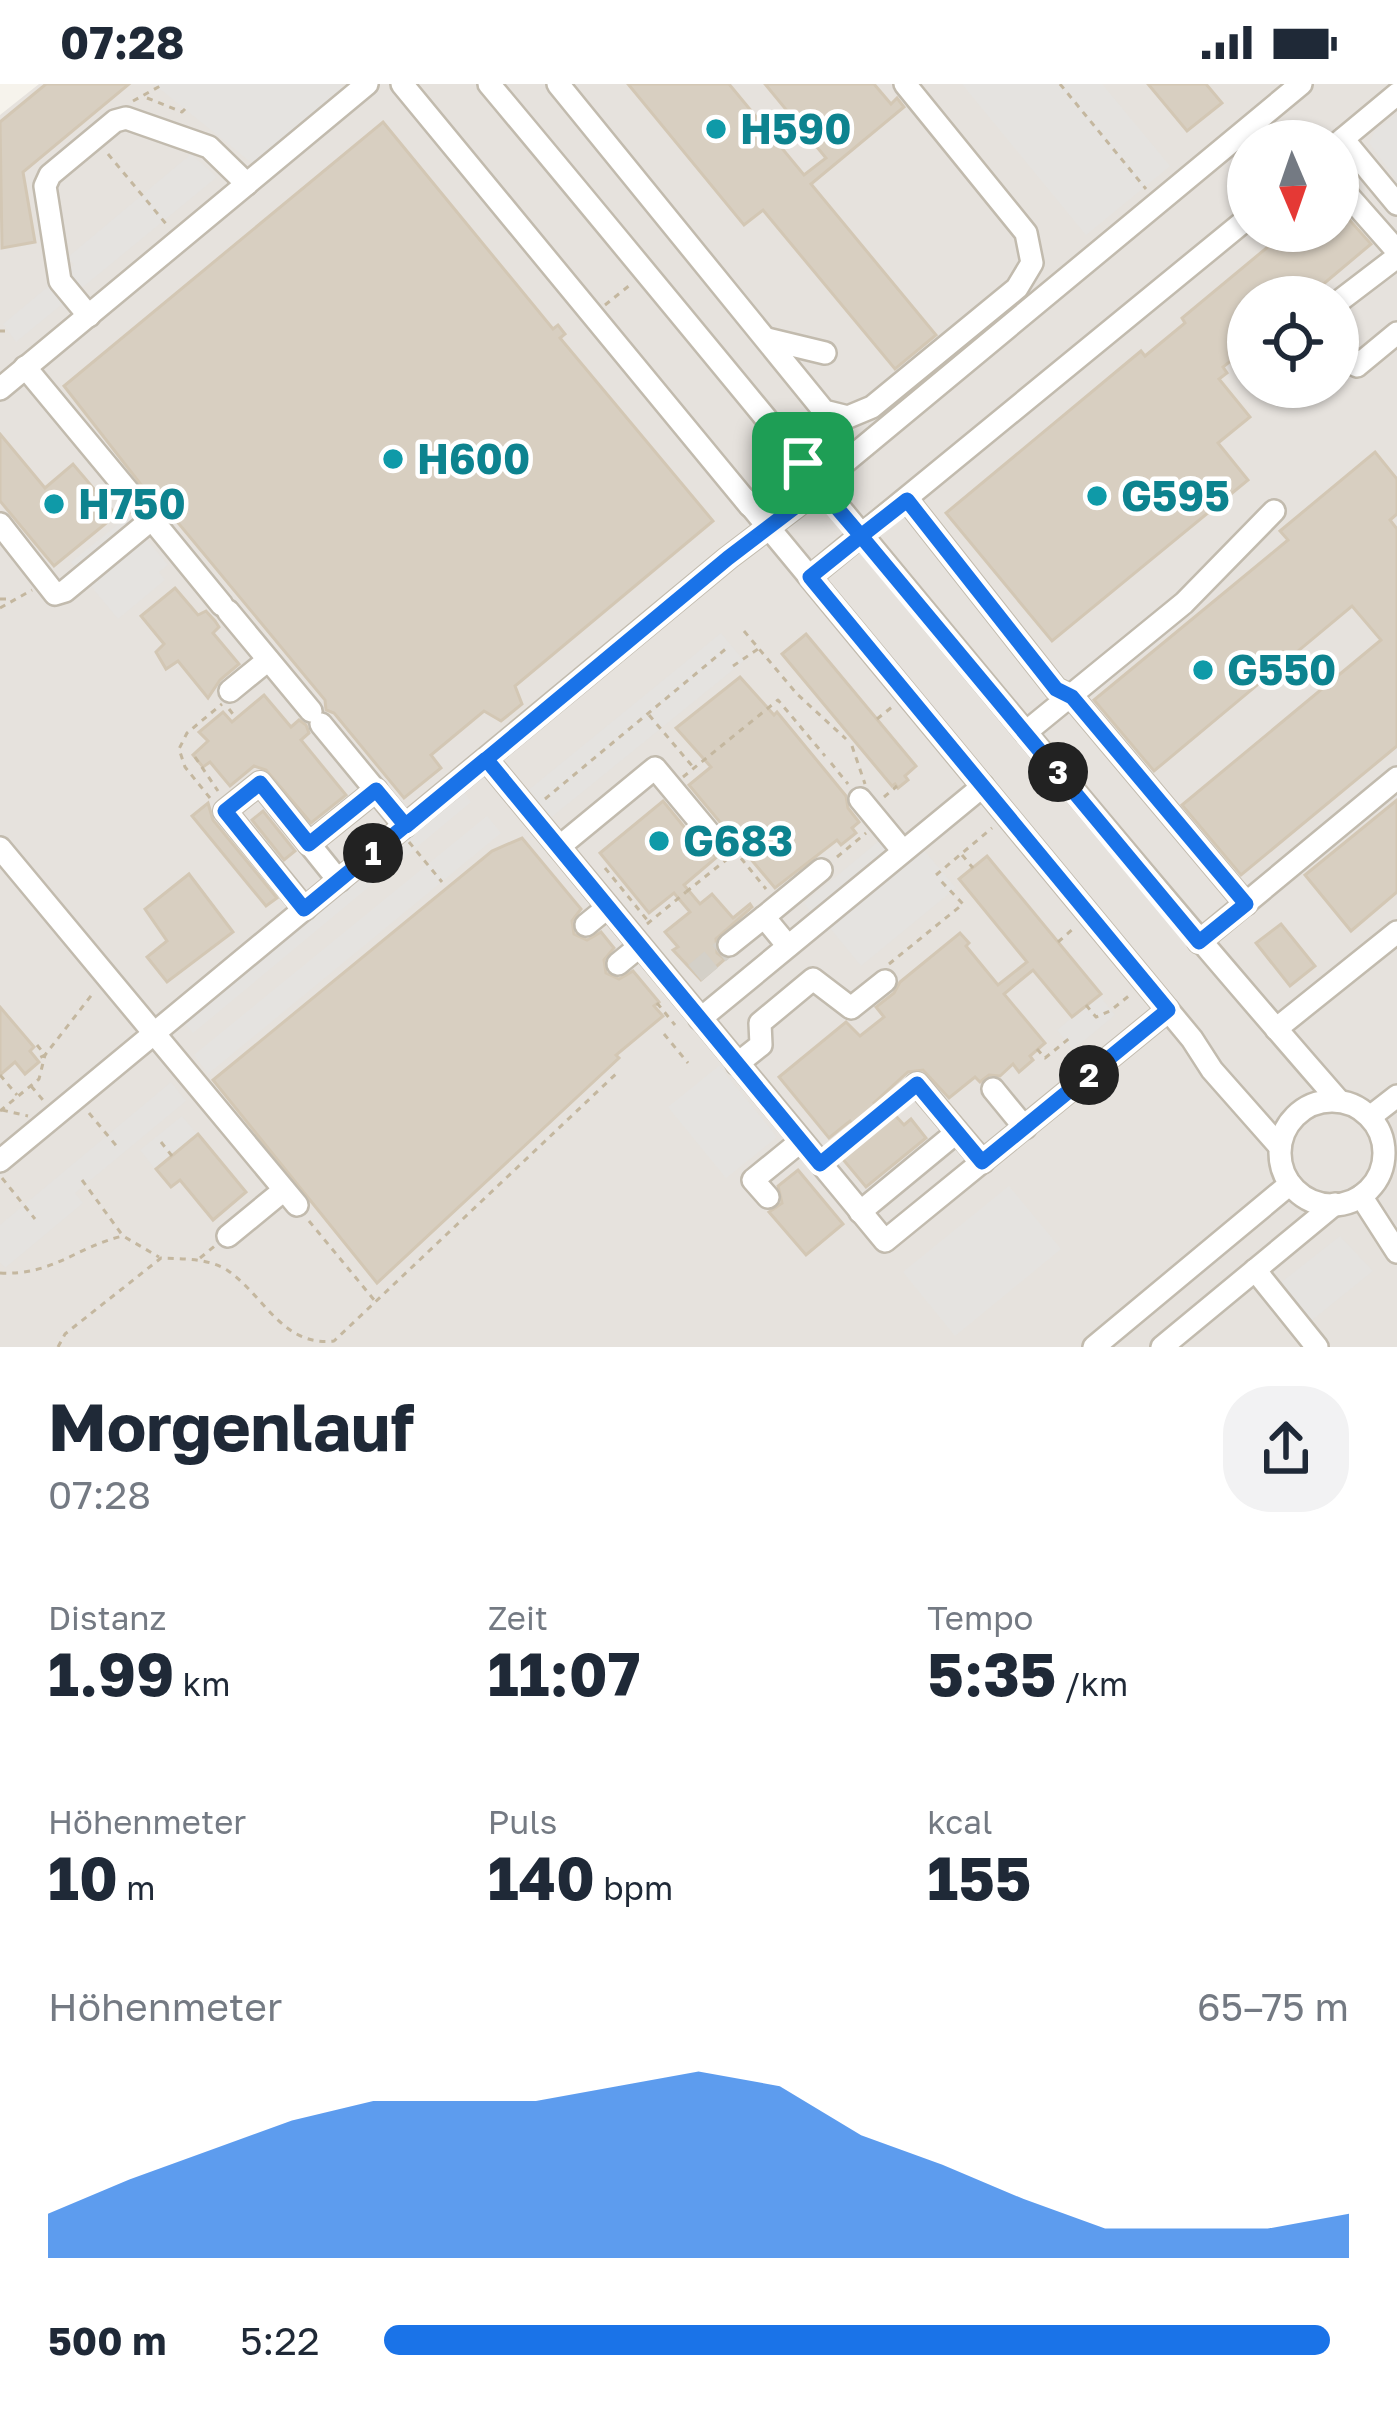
<!DOCTYPE html>
<html lang="de">
<meta charset="utf-8">
<style>
:root{--surface:#fff;--page:#f2f2f3;--text:#1f2937;--muted:#747a83;--accent:#1a73e8}
body{margin:0;font-family:"Golos Text",sans-serif;background:var(--page);color:var(--text);height:100vh;display:flex;flex-direction:column;font-size:45px;white-space:nowrap}
*{box-sizing:border-box;margin:0}
p{font-size:39px;color:var(--muted)}
.icon{flex:none;width:66px;height:66px;fill:none;stroke:currentColor;stroke-width:2;stroke-linecap:round;stroke-linejoin:round}
.map{position:relative;height:1263px;overflow:hidden}
.drawer{display:flex;flex-direction:column;background:var(--surface);flex:1}
.drawer>*{flex:none}
.needle{width:78px;rotate:178deg}
.tools{position:absolute;left:1227px;top:36px;display:grid;gap:24px}
.tools a{display:grid;place-items:center;width:132px;height:132px;border-radius:50%;background:var(--surface);box-shadow:0 3px 9px #0004;font-size:60px}
.pin{position:absolute;display:grid;place-items:center;width:102px;height:102px;color:#fff;margin:-51px;border-radius:24px;box-shadow:0 6px 18px #0006}
.km{position:absolute;width:60px;height:60px;margin:-30px;border-radius:50%;background:#222;color:#fff;font-size:33px;line-height:60px;text-align:center}
.round{display:grid;place-items:center;flex:none;width:126px;height:126px;border-radius:48px;background:var(--page)}
.head{display:flex;align-items:center;justify-content:space-between;height:204px;padding:0 48px}
h1{font-size:66px;font-weight:700;line-height:90px}
.metrics{display:grid;grid-template-columns:repeat(3,1fr);gap:18px;height:204px;padding:12px 48px}
.metrics div{display:grid;align-content:center}
.metrics b{font-size:60px;font-weight:700}
.metrics small{font-size:33px;font-weight:400}
.metrics p{font-size:33px}
.chart{height:336px;padding:24px 48px}
.chart p{display:flex;justify-content:space-between}
.chart svg{width:100%;height:216px;margin-top:12px;fill:var(--accent);opacity:.7}
ul{padding:0 48px;list-style:none;font-size:39px}
li{display:grid;grid-template-columns:192px 144px 1fr;align-items:center;height:90px}
li i{height:30px;border-radius:15px;background:var(--accent)}
.status{display:flex;justify-content:space-between;align-items:center;height:84px;padding:0 60px;background:var(--surface);direction:ltr}
.status svg{height:33px;fill:currentColor}
.map>svg:first-child{display:block}
</style>
<div class="status"><b>07:28</b><svg viewBox="0 0 49 12"><path d="M0 12V9h3v3zM5 12V6h3v6zM10 12V3h3v9zM15 12V0h3v12zM26 1h20v11H26zM47 4h2v5h-2z"/></svg></div>
<div class="map">
<svg width="1397" height="1263" viewBox="0 0 1397 1263">
<rect width="100%" height="100%" fill="#f6f3ec"/>
<path fill="#e6e2dd" fill-rule="evenodd" d="M39,0H1397V1263H0V31ZM1248,57H1338V147H1248ZM1248,213H1338V303H1248Z"/>
<g fill="#e5e3e0">
<path d="M154,0H340L343,3L252,79Z"/>
<path d="M962,0H1102L1170,82L1086,151Z"/>
<path d="M1397,30V97L1369,59L1375,47Z"/>
<path d="M191,70L217,93L16,258L3,240L74,181L68,173Z"/>
<path d="M128,432L168,481L159,488L165,496L118,535L71,478Z"/>
<path d="M721,549L744,577L548,736L526,708Z"/>
<path d="M464,708L471,718L193,949L185,939Z"/>
<path d="M487,732L501,749L208,990L194,971Z"/>
<path d="M880,756L889,768L813,831L804,819Z"/>
<path d="M923,765L956,804L861,882L829,843Z"/>
<path d="M1099,911L1115,931L1073,966L1057,946Z"/>
<path d="M719,982L777,1053L726,1094L668,1023Z"/>
<path d="M171,998L186,1017L75,1109L83,1119L5,1184L0,1178V1141Z"/>
<path d="M182,1032L197,1050L155,1085L140,1066Z"/>
<path d="M1009,1102L1061,1165L955,1252L903,1188Z"/>
<path d="M1340,1152L1373,1187L1311,1237L1279,1200Z"/>
</g>
<g fill="#d8cfc1" stroke="#d3c7b4" stroke-width="3">
<path d="M46,0H129L23,88L35,158L2,164L0,38Z"/>
<path d="M628,0H729L804,91L826,74L765,0H874L891,20L897,14L904,23L811,100L936,251L895,285L763,126L744,141Z"/>
<path d="M1148,0H1206L1222,19L1187,47Z"/>
<path d="M383,38L553,245L558,241L565,250L560,254L713,437L515,602L522,620L501,637L484,627L431,671L441,684L404,714L334,629L326,626L325,616L165,423L142,402L64,302Z"/>
<path d="M1338,123L1371,160L1308,213H1248V263L1223,283L1227,289L1219,295L1250,333L1218,359L1248,396L1052,557L946,429L1141,267L1145,272L1185,239L1182,234L1287,147H1338Z"/>
<path d="M0,350L45,404L73,380L116,431L54,482L0,417Z"/>
<path d="M1375,368L1397,395V430L1390,436L1397,445V662L1241,791L1182,721L1381,556L1352,522L1154,687L1094,616L1288,456L1280,447Z"/>
<path d="M175,504L198,531L206,527L215,537L219,543L213,549L239,580L220,596L208,614L178,577L166,585L156,568L164,560L141,532Z"/>
<path d="M806,550L916,682L905,692L908,696L898,704L895,700L892,702L782,570Z"/>
<path d="M740,593L774,631L777,628L824,685L846,712L848,724L859,738L852,744L856,749L841,761L837,756L775,804L689,701L711,683L676,644Z"/>
<path d="M264,611L291,643L299,636L306,641L309,649L301,656L346,711L311,739L266,686L254,682L230,702L210,678L203,683L193,671L208,657L199,648L223,628L232,638Z"/>
<path d="M1397,716V808L1351,847L1305,791Z"/>
<path d="M663,717L698,760L717,773L684,801L700,820L712,810L733,834L750,820L752,823L716,855L717,869L725,875L701,896L673,866L678,863L665,848L690,828L674,809L649,829L600,769Z"/>
<path d="M208,719L213,736L277,814L266,822L192,732Z"/>
<path d="M263,727L295,767L284,776L252,736Z"/>
<path d="M522,754L581,825L572,837L574,850L587,856L601,848L614,864L604,876L606,889L619,895L633,887L659,918L654,922L663,932L616,971L619,974L377,1199L213,996L492,767Z"/>
<path d="M987,772L1101,910L1072,933L1033,886L1004,910L1045,959L1030,972L1033,976L1019,988L1013,980L1000,992L989,991L980,998L975,993L949,1014L923,986L908,988L874,1019L887,1035L894,1030L904,1041L911,1035L926,1054L866,1103L841,1073L864,1054L850,1037L829,1054L779,993L846,938L860,952L884,933L876,923L894,909L900,898L960,849L969,859L966,862L998,901L1027,878L959,795Z"/>
<path d="M189,790L233,848L167,898L147,873L167,857L145,825Z"/>
<path d="M1281,840L1315,882L1290,902L1256,859Z"/>
<path d="M0,923L34,963L30,967L39,978L25,990L15,978L0,991Z"/>
<path d="M198,1050L246,1108L213,1136L180,1096L171,1103L156,1085Z"/>
<path d="M798,1086L843,1140L806,1171L769,1128L782,1119L778,1102Z"/>
</g>
<g fill="none" stroke-linecap="round" stroke-linejoin="round">
<path stroke="#d4d0c8" stroke-width="21" stroke-dasharray="21 10" stroke-linecap="butt" d="M695,889L729,861"/>
<g stroke="#c2bbae" stroke-width="26">
<g id="minor">
<path d="M402,0L750,422"/>
<path d="M489,0C773,339 1048,684 1339,1017"/>
<path d="M558,0L824,327L848,333L872,323L1017,204L1032,179L1026,149L905,0"/>
<path d="M1343,55L1397,120"/>
<path d="M1338,59L1397,10"/>
<path d="M1338,100L1397,167"/>
<path d="M1338,218L1397,173"/>
<path d="M89,232L60,197L45,102L50,91L115,37L126,34L209,63L247,100"/>
<path d="M767,255L825,269"/>
<path d="M1338,258L1357,282L1397,249"/>
<path d="M25,283L128,407"/>
<path d="M0,305L367,0"/>
<path d="M745,415L1192,955L1212,986L1280,1063"/>
<path d="M136,416L222,521"/>
<path d="M907,416L1056,605L1072,613L1246,820"/>
<path d="M0,440L55,510L65,507L152,435"/>
<path d="M810,493L1248,134"/>
<path d="M228,527L311,627"/>
<path d="M230,607L268,576"/>
<path d="M321,640L405,742"/>
<path d="M1026,648L1184,519L1274,427"/>
<path d="M486,675L885,1157L1168,926"/>
<path d="M860,715L903,767"/>
<path d="M309,760L376,706"/>
<path d="M559,763L655,684L710,750"/>
<path d="M0,764L297,1121"/>
<path d="M305,825L225,727L260,699L339,797"/>
<path d="M764,833L821,786"/>
<path d="M586,841L608,823"/>
<path d="M1199,858L1397,694"/>
<path d="M729,861L764,833L788,862"/>
<path d="M618,880L640,862"/>
<path d="M700,935L983,702"/>
<path d="M1276,945L1397,848"/>
<path d="M737,980L761,961L760,939L813,895L851,924L885,897"/>
<path d="M917,1000L983,1078"/>
<path d="M993,1005L1025,1044"/>
<circle cx="1332" cy="1069" r="52"/>
<path d="M1370,1033L1397,1012"/>
<path d="M0,1077L728,474L820,404L843,380L1301,0"/>
<path d="M1361,1112L1397,1168"/>
<path d="M768,1113L753,1096L801,1057"/>
<path d="M860,1128L957,1048"/>
<path d="M228,1152L284,1106"/>
<path d="M1255,1186L1317,1263"/>
<path d="M1094,1263L1290,1100"/>
<path d="M1162,1263L1335,1120"/>
</g>
</g>
<g stroke="#c4b79f" stroke-width="3" stroke-dasharray="6 6" stroke-linecap="butt">
<path d="M1060,0L1146,105"/>
<path d="M147,14L182,28L188,22"/>
<path d="M133,17L162,1"/>
<path d="M108,70L167,141"/>
<path d="M605,221L630,201"/>
<path d="M0,247H5"/>
<path d="M0,515H11"/>
<path d="M0,524L32,506"/>
<path d="M744,547L797,610L846,655"/>
<path d="M733,582L758,565"/>
<path d="M229,625L236,634"/>
<path d="M649,631L693,683"/>
<path d="M877,635L892,623"/>
<path d="M852,662L865,700"/>
<path d="M195,673L218,707"/>
<path d="M831,679L848,700"/>
<path d="M683,693L778,616L825,672"/>
<path d="M884,713L897,702"/>
<path d="M210,714L185,683L179,665L187,649L222,620"/>
<path d="M545,715L728,563"/>
<path d="M409,758L442,798"/>
<path d="M962,771L973,784"/>
<path d="M837,773L866,749"/>
<path d="M605,784L648,837"/>
<path d="M936,791L992,744"/>
<path d="M686,808L736,768L766,805"/>
<path d="M647,840L686,808"/>
<path d="M1058,858L1074,844"/>
<path d="M889,880L963,820L939,795"/>
<path d="M657,919L675,941"/>
<path d="M1086,921L1096,933L1110,927L1130,911"/>
<path d="M664,950L688,979"/>
<path d="M37,961L45,971L37,975"/>
<path d="M1037,965L1045,974L1071,953"/>
<path d="M0,991L17,1011"/>
<path d="M31,1002L43,1016"/>
<path d="M2,1026L28,1032"/>
<path d="M0,1027L39,995L45,971L94,908"/>
<path d="M89,1029L119,1065"/>
<path d="M161,1058L172,1072"/>
<path d="M835,1067L902,1012"/>
<path d="M2,1094L35,1135"/>
<path d="M82,1096L123,1152L159,1173"/>
<path d="M309,1137L375,1217"/>
<path d="M200,1174L216,1161"/>
<path d="M0,1189C52,1192 76,1163 123,1152"/>
<path d="M58,1263L65,1250L161,1174C183,1175 207,1174 227,1186C264,1211 282,1263 334,1257L618,988"/>
</g>
<use href="#minor" stroke="#fff" stroke-width="21"/>
</g>
<g fill="none" stroke-linecap="round" stroke-linejoin="round">
<g stroke="#fff" stroke-width="24">
<path id="route" d="M803,379L820,404L728,474L406,742L376,706L309,760L260,699L225,727L304,825L486,675L820,1080L917,1000L982,1078L1168,926L810,493L861,452L1199,858L1246,820L1072,613L1056,605L907,416L861,452L820,404L843,380L826,385L803,379"/>
</g>
<use href="#route" stroke="#1a73e8" stroke-width="15"/>
</g>
<g fill="#0f9aa8" stroke="#fff" stroke-width="4.5">
<circle cx="716" cy="45" r="12"/>
<circle cx="393" cy="375" r="12"/>
<circle cx="1097" cy="412" r="12"/>
<circle cx="54" cy="420" r="12"/>
<circle cx="1203" cy="586" r="12"/>
<circle cx="659" cy="757" r="12"/>
</g>
<g text-anchor="middle" stroke-width="9" stroke-linejoin="round" paint-order="stroke">
<g font-size="42" font-weight="bold" fill="#0d838f" stroke="#fff" text-anchor="start">
<text x="740" y="60">H590</text>
<text x="417" y="390">H600</text>
<text x="1121" y="427">G595</text>
<text x="78" y="435">H750</text>
<text x="1227" y="601">G550</text>
<text x="683" y="772">G683</text>
</g>
</g>
</svg>
<div class="tools">
<a><svg class="needle" viewBox="-14 -14 28 28"><path d="M0-13l5 13h-10z" fill="#e53935"/><path d="M0 13l5-13h-10z" fill="#747a83"/></svg></a>
<a><svg class="icon" aria-label="locate" viewBox="0 0 24 24"><circle cx="12" cy="12" r="6"/><path d="M12 2v4M12 18v4M2 12h4M18 12h4"/></svg></a>
</div>
<div class="pin" style="left:803px;top:379px;background:#1e9e55"><svg class="icon" aria-label="arrive" viewBox="0 0 24 24"><path d="M6 21V4h12l-3 4 3 4H6"/></svg></div>
<b class="km" style="left:373px;top:769px">1</b>
<b class="km" style="left:1089px;top:991px">2</b>
<b class="km" style="left:1058px;top:688px">3</b>
</div>
<section class="drawer">
<div class="head"><div><h1>Morgenlauf</h1><p>07:28</p></div><a class="round"><svg class="icon" aria-label="share" viewBox="0 0 24 24"><path d="M12 15V3M7 8l5-5 5 5M5 13v7h14v-7"/></svg></a></div>
<div class="metrics">
<div><p>Distanz</p><b>1.99<small> km</small></b></div>
<div><p>Zeit</p><b>11:07</b></div>
<div><p>Tempo</p><b>5:35<small> /km</small></b></div>
</div>
<div class="metrics">
<div><p>Höhenmeter</p><b>10<small> m</small></b></div>
<div><p>Puls</p><b>140<small> bpm</small></b></div>
<div><p>kcal</p><b>155</b></div>
</div>
<div class="chart"><p><span>Höhenmeter</span>65–75 m</p>
<svg viewBox="0 0 160 44" preserveAspectRatio="none"><path d="M0 44V35L10 28L20 22L30 16L40 12L50 12L60 12L70 9L80 6L90 9L100 19L110 25L120 32L130 38L140 38L150 38L160 35V44z"/></svg>
</div>
<ul>
<li><b>500 m</b>5:22<i style="width:98%"></i></li>
</ul>
</section>
